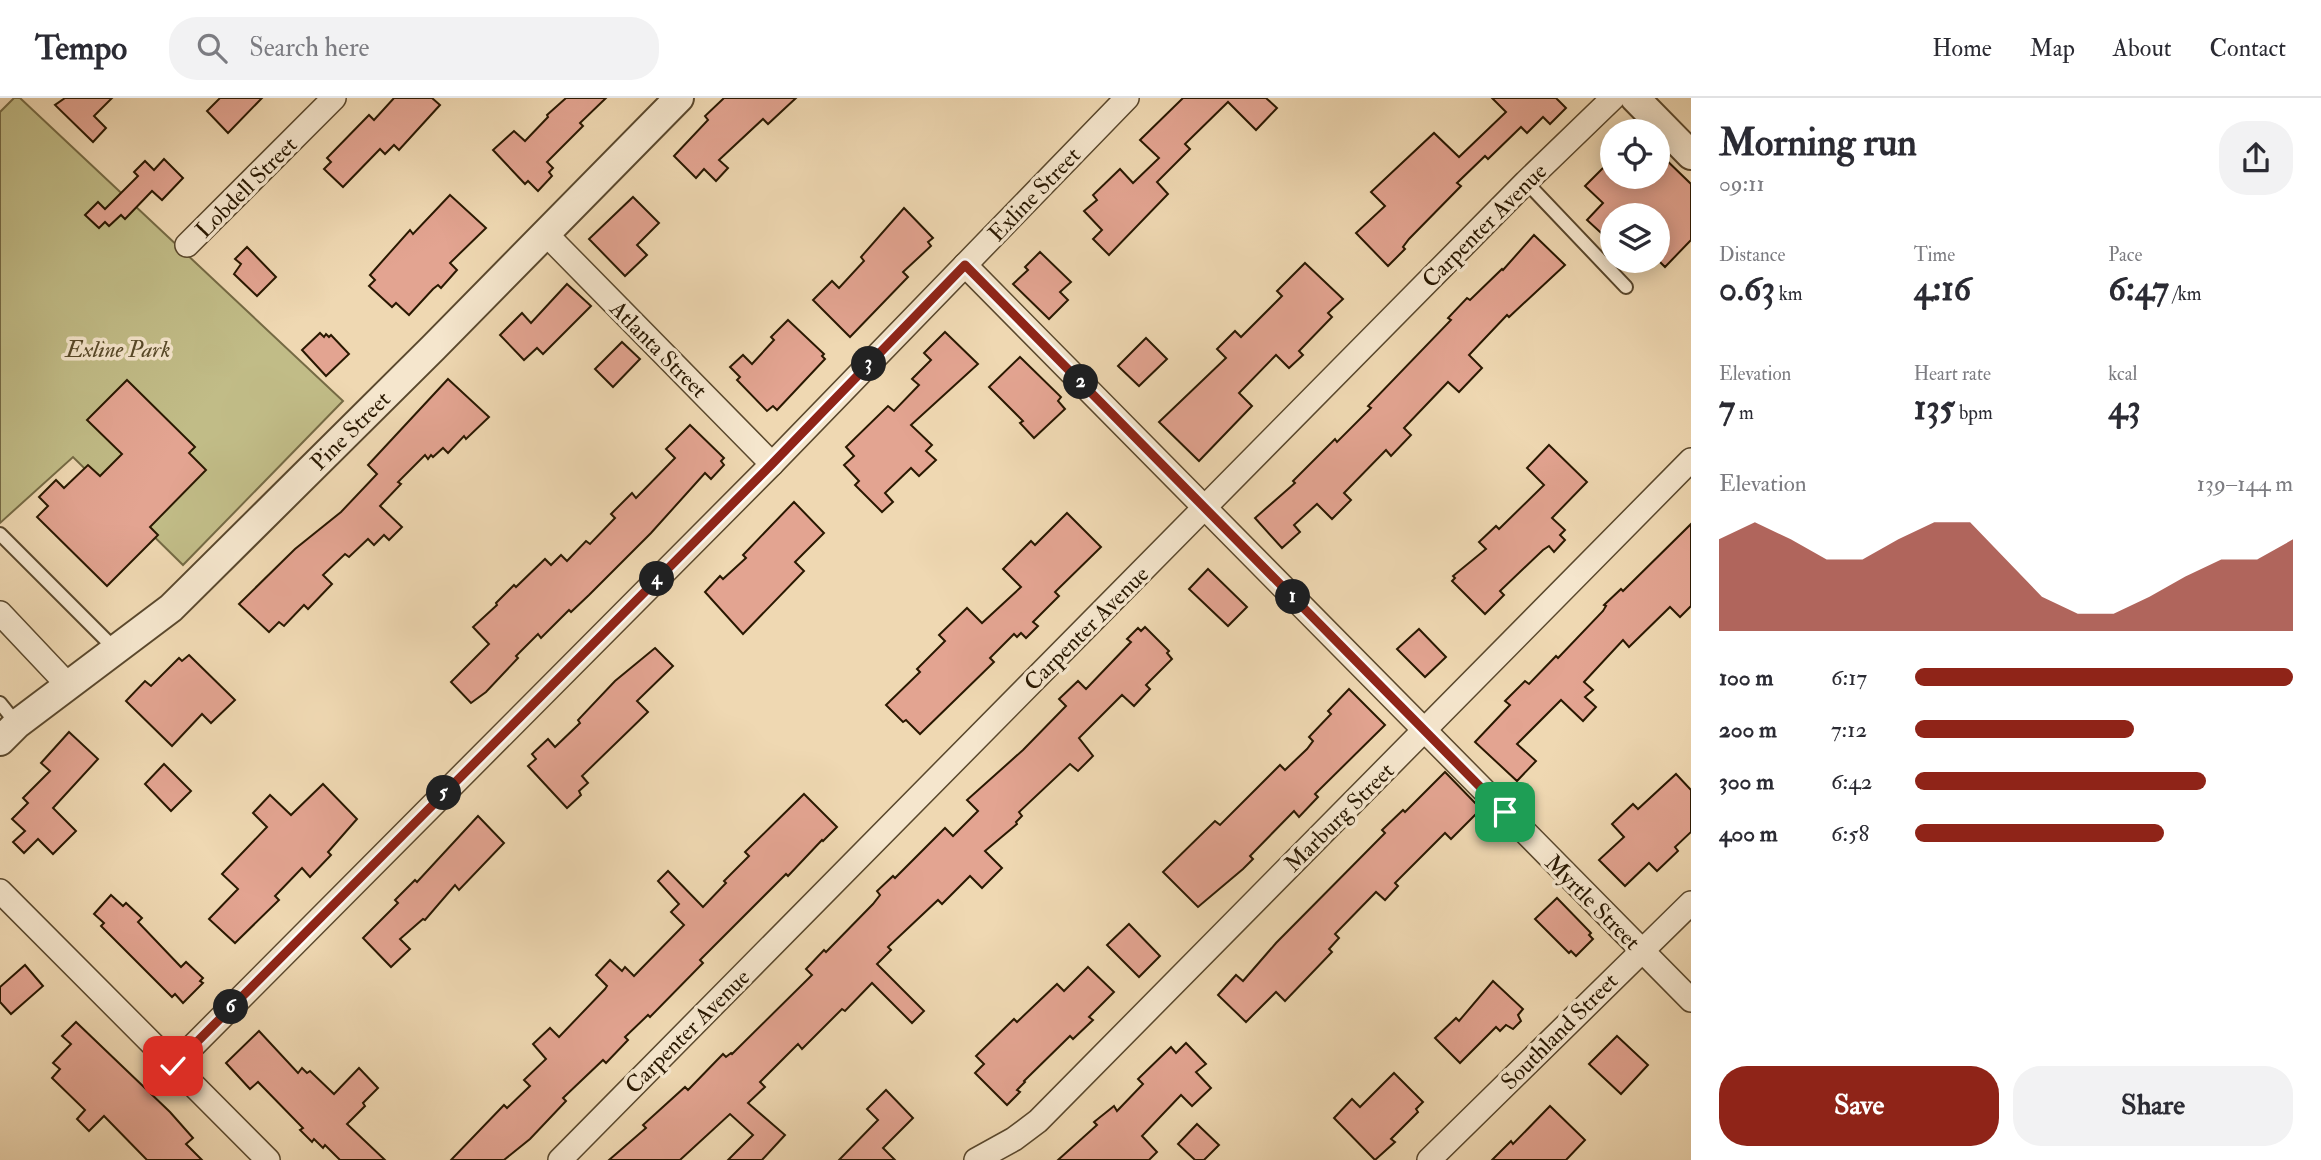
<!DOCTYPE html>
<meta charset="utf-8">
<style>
:root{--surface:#fff;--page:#f2f2f3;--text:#2b2b33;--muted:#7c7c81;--line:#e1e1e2;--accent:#8f2418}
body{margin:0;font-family:"IM FELL Double Pica",serif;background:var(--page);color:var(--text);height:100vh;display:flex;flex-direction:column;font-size:26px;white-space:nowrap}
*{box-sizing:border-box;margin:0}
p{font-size:23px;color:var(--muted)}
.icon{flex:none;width:38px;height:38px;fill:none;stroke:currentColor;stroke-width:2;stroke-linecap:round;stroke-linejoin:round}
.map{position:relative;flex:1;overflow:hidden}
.sheet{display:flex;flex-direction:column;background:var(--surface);width:630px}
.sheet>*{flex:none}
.tools{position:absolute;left:1600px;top:21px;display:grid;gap:14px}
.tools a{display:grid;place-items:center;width:70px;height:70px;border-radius:50%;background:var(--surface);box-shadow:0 4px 18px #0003;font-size:35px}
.pin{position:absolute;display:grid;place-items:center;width:60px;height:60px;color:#fff;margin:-30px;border-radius:14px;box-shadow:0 4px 10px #0006}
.km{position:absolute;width:35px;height:35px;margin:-18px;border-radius:50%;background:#222;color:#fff;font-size:19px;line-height:35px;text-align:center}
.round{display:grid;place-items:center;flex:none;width:74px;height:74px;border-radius:28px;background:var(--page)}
.summary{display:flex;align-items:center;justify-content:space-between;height:119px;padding:0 28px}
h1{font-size:38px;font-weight:700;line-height:52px}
.metrics{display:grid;grid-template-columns:repeat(3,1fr);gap:10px;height:119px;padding:7px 28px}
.metrics div{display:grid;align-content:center}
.metrics b{font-size:35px;font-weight:700}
.metrics small{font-size:19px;font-weight:400}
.metrics p{font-size:19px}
.chart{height:196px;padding:14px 28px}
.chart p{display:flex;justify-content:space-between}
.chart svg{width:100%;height:126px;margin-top:7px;fill:var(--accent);opacity:.7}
.cta{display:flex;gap:14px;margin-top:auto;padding:14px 28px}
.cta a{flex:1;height:80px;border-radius:28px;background:var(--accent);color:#fff;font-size:28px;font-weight:700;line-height:80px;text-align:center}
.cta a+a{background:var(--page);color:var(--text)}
ul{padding:0 28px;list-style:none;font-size:23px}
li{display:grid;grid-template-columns:112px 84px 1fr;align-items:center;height:52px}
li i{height:18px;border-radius:9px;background:var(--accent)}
header{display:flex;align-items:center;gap:42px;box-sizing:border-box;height:98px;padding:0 35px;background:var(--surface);border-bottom:2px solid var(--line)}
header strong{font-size:33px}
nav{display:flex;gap:38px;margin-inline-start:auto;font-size:24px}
.search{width:490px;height:63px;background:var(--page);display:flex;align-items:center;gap:18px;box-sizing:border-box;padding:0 24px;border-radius:28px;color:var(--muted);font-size:26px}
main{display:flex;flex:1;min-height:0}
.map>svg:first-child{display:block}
</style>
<header>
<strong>Tempo</strong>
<div class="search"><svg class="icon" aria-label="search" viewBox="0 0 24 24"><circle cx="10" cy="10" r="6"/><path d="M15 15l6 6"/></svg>Search here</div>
<nav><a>Home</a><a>Map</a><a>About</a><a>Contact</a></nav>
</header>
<main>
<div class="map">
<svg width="1691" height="1062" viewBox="0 0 1691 1062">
<rect width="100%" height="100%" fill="#efd8b2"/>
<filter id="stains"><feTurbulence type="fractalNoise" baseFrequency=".00286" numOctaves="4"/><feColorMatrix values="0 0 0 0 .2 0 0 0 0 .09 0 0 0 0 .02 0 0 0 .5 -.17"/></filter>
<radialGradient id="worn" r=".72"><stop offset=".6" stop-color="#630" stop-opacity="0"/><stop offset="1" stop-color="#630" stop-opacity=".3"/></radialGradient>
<path fill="#c1bc87" stroke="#756a44" stroke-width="2" d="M14,0H20L343,303L183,467L73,359L0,425V14Z"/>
<g fill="#e3a491" stroke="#291801" stroke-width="2">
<path d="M65,0H112L94,18L106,30L93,44L55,7Z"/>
<path d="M220,0H262L228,35L207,13Z"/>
<path d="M394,0H432L440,7L399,52L394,47L385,56L380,51L343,89L324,71L331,64L327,60L369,17L374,22Z"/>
<path d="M566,0H606L580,25L583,28L547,64L553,70L549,74L552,78L538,93L528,83L525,86L493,52L514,33L525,43L548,19L547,17Z"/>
<path d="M724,0H796L768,26L763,21L719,62L728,70L716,83L704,71L696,80L674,58L708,22L705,18Z"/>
<path d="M1183,0H1266L1277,10L1256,32L1228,4L1185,46L1190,51L1157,84L1168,96L1109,157L1093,141L1102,132L1084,113L1097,102L1093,97L1120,71L1133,85L1159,60L1140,42Z"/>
<path d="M1492,0H1556L1566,10L1550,26L1543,19L1527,35L1521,29L1488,61L1485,58L1457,85L1461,88L1409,141L1403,149L1405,151L1388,168L1356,135L1385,108L1371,94L1434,35L1459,59L1506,14Z"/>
<path d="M1657,53L1691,86V142L1665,169L1657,161V117H1612V145L1587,122L1603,105L1585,88L1612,61V79H1657Z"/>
<path d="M164,61L183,80L162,102L152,93L125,121L121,117L109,128L105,124L99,130L85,117L98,104L105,111L138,78L134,74L145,63L154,72Z"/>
<path d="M450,97L486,130L450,165L457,172L441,190L438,187L433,191L409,217L396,205L392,209L369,188L375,182L370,177L410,132L413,136Z"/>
<path d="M633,99L659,125L637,147L647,157L625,178L589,141Z"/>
<path d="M904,110L933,140L928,144L931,148L903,174L908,179L850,239L813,202L832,183L839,190L864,163L861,159Z"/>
<path d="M1534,137L1565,167L1509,219L1507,217L1469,257L1482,270L1459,294L1448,284L1404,330L1411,337L1391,358L1386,352L1344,395L1351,402L1332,421L1317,406L1294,427L1300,434L1282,450L1255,420L1295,385L1293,383L1335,341L1337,344L1371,310L1368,308L1451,222L1448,220L1467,200L1470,202L1502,171L1503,172Z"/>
<path d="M247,149L276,179L257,198L234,176L241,166L235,161Z"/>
<path d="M1040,154L1071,184L1060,194L1068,202L1049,221L1013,186L1028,172L1025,169Z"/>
<path d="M1305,165L1343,201L1328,215L1332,219L1299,253L1303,257L1289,270L1276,257L1239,295L1252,308L1199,363L1159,324L1226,260L1217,251L1235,233L1241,239L1282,198L1277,193Z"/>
<path d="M567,186L591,208L543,256L537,250L524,262L500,237L522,215L531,225Z"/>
<path d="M788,222L824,256L822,258L825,261L777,312L773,308L767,313L737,282L740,279L730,269L743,257L752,266L774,242L771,239Z"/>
<path d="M945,234L978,266L911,327L932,347L926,353L936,362L919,378L911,370L885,395L893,404L882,414L855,387L859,383L844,367L854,358L846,349L888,308L894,313L919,287L912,281L931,262L924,255Z"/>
<path d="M320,235L324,239L326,236L329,239L331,237L349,256L326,278L302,252Z"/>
<path d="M1146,240L1167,261L1139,288L1118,268Z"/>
<path d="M622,244L640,261L613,289L595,271Z"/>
<path d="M1020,259L1061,299L1058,303L1065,311L1034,340L1020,325L1023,323L989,289Z"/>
<path d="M448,281L489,319L466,341L464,338L448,355L443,350L433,359L431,357L428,361L425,357L398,384L401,386L380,408L402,429L389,442L384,437L374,447L368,441L349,459L345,456L323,477L332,486L308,511L304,507L284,528L279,524L269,534L239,506L295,451L341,414L377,376L368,367Z"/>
<path d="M127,282L195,349L189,355L206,372L150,429L158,437L107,488L37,419L48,408L39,399L56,382L64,390L88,367L100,378L122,356L87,322Z"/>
<path d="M690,327L724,360L721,363L724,367L711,381L705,375L651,435L589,497L571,514L569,512L541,540L538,536L516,558L518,560L486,594L471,605L451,584L489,546L473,529L497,507L496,505L514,487L516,489L545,461L551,467L561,457L567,463L586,443L590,446L615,420L611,416L632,395L636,400L675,360L666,351Z"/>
<path d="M1549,347L1587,384L1552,420L1565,432L1560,437L1565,442L1554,454L1549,448L1543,452L1500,493L1504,497L1485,516L1452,483L1455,480L1453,478L1486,451L1479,444L1496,428L1499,431L1544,387L1527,370Z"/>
<path d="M794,404L824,435L795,464L804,473L743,536L705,494L720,478L723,481L746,460L743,457Z"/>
<path d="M1067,415L1101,449L1055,494L1059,498L1033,524L1038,528L1026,540L1021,535L1017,539L1014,536L990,560L994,564L920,636L906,622L903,624L886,607L920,574L917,571L945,543L939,537L967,510L982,525L1021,489L1003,471L1031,443L1035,447Z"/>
<path d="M1691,426V508L1680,519L1670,509L1629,549L1623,542L1584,584L1593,592L1585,599L1596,609L1583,623L1561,602L1517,646L1536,663L1517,683L1475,644L1510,607L1505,603L1525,583L1529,586L1556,558L1558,560L1603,513L1606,508L1604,507L1621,491L1623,493Z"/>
<path d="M1208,471L1247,509L1228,528L1189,491Z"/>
<path d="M1145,529L1169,553L1167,555L1172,561L1146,587L1150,591L1134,608L1122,597L1079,640L1093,658L1078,673L1070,666L1019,714L1022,718L1016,724L1017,726L985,753L1002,770L982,790L970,778L942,806L938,802L888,849L891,852L877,866L924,913L912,925L872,885L845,913L842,911L802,951L798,946L760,984L765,989L748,1005L785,1037L762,1062H728L753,1037L730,1016L680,1062H609L646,1030L643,1027L685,989L688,992L723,956L726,959L731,955L732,956L812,877L806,871L824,852L826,854L873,806L880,797L877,793L893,778L895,780L945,730L953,738L978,713L967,702L1023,652L1066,608L1059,601L1078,583L1086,591L1131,544L1127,541L1138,530L1141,533Z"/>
<path d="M1419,531L1446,559L1425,579L1397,551Z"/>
<path d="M655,550L673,568L637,603L648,614L582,678L588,685L579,693L581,697L567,710L528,668L536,661L532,656L548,641L555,649L580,625L578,622L615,583Z"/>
<path d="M189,557L235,602L211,625L202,616L172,648L126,603L145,583L151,588L179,560L182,563Z"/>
<path d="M1349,591L1385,627L1315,696L1318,699L1299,719L1294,713L1250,758L1253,761L1243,771L1198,809L1163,774L1215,723L1220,727L1280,667L1285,672L1307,651L1313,643L1309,639L1331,616L1328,613Z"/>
<path d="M69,634L98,661L53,710L76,733L53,756L38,741L24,755L13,744L25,733L12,721L28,705L23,700L50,673L41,665Z"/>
<path d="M164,666L191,693L171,713L145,686Z"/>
<path d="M1445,674L1481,711L1451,741L1445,735L1395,785L1398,788L1385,802L1376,794L1335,836L1339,840L1329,851L1332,854L1285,903L1276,894L1246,924L1218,897L1236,877L1243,883L1276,845L1385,735L1382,732L1403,712L1405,714Z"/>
<path d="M1676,676L1691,692V734L1675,749L1678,753L1657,773L1649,765L1625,788L1599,762L1624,739L1612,726L1633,706L1638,711Z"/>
<path d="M323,686L357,721L328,754L331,757L310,779L302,770L275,798L279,802L235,845L209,821L238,791L222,776L267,729L253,715L270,697L291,717Z"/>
<path d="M804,696L837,729L823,743L822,742L788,778L786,776L700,862L703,865L650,919L648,917L625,939L628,942L606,965L603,962L563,1000L566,1003L530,1041L504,1062H451L504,1007L507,1010L530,988L524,982L546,961L533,946L550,930L559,939L605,891L607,888L596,877L610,862L622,873L625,869L634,878L684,827L671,814L679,806L658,783L668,773L703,809L726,785L724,783L749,758L745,754Z"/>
<path d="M478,718L504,745L459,792L455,787L425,822L423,821L400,841L410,851L391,869L363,840L398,805L395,802L415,782L417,784Z"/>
<path d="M111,797L123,808L126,805L142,820L138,824L181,869L186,864L203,880L200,883L203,885L183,905L175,896L172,899L101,828L104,825L94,816Z"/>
<path d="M1557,800L1591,835L1589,837L1593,841L1576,858L1571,853L1569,855L1535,821Z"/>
<path d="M1129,826L1160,858L1139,879L1107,847Z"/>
<path d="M25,867L43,888L11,916L0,904V889Z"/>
<path d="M1088,869L1114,894L1089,919L1093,922L1073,941L1070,938L1024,983L1025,984L1017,992L1020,994L1007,1007L975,975L984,966L976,958L1014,921L1017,924L1057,886L1064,893Z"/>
<path d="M1493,883L1523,911L1518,917L1521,923L1513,931L1506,927L1500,933L1496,929L1460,965L1435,940L1456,920L1459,923Z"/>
<path d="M76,924L170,1014L193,1040L186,1046L202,1062H147L104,1018L89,1033L77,1021L85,1012L52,980L60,971L53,965L71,946L62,938Z"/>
<path d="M259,933L298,975L302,970L307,975L310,973L334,996L359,970L378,990L363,1005L365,1008L347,1026L385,1062H340L325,1047L323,1050L314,1041L312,1044L300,1032L303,1030L258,984L250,991L226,965Z"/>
<path d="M1617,938L1648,967L1621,996L1589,966Z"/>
<path d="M1186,945L1206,966L1196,974L1211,990L1192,1008L1181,997L1142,1038L1157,1054L1149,1062H1058L1097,1027L1094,1024L1114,1008L1117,1013L1143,986L1138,981L1171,949L1176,955Z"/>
<path d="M1394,975L1423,1004L1416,1011L1418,1014L1391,1041L1395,1044L1375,1062L1334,1020L1352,1001L1360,1009Z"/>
<path d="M886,992L913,1020L883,1050L895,1062H839L878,1022L867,1011Z"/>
<path d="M1550,1008L1585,1042L1566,1062H1492L1511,1043L1513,1046Z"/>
<path d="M1197,1026L1219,1047L1204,1062H1195L1178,1046Z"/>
</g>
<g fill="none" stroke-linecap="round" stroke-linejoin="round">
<g stroke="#5a482d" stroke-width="16">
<g id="service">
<path d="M1526,84L1626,189"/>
<path d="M0,436L116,552"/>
<path d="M0,605L17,626"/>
</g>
</g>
<g stroke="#5a482d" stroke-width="26">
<g id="minor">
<path d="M546,136L772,366"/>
<path d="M187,147L334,0"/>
<path d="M965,167L1691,902"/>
<path d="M0,515L68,587"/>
<path d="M0,793L268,1062"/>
<path d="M173,968L772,366L1127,0"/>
<path d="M560,1062L1526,84L1613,0"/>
<path d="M976,1062L1014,1041L1038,1023L1691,362"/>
<path d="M1429,1062L1691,805"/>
</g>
</g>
<g stroke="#5a482d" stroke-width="32">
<g id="tertiary">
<path d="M1635,0L1691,57"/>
<path id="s1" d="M0,643L17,626L171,510L433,250L679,0"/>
</g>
</g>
<use href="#service" stroke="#f5e6cd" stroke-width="12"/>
<use href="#minor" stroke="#f5e6cd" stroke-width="23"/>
<use href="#tertiary" stroke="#f5e6cd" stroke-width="28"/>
</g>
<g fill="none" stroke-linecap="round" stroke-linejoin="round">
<g stroke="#fff" stroke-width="14">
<path id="route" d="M173,968L772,366L965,167L1505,714"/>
</g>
<use href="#route" stroke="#8f2418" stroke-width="9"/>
</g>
<g text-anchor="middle" stroke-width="7" stroke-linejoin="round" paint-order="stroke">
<g font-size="23" fill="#291801" stroke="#f5e6cd">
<text transform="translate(246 89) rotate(-45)" y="8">Lobdell Street</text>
<text transform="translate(1034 96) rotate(-46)" y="8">Exline Street</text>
<text transform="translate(1484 127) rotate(-45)" y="8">Carpenter Avenue</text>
<text transform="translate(659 251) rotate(45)" y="8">Atlanta Street</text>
<text dy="8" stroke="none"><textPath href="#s1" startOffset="469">Pine Street</textPath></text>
<text transform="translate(1086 530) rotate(-45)" y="8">Carpenter Avenue</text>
<text transform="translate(1339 719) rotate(-45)" y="8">Marburg Street</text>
<text transform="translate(1593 804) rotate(45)" y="8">Myrtle Street</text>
<text transform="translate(687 933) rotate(-45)" y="8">Carpenter Avenue</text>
<text transform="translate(1559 933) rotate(-45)" y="8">Southland Street</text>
</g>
<g font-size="23" font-style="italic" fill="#574929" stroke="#f5e6cd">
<text x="118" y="259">Exline Park</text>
</g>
</g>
<rect width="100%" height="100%" filter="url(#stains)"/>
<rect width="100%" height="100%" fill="url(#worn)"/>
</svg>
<div class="tools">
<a><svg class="icon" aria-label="locate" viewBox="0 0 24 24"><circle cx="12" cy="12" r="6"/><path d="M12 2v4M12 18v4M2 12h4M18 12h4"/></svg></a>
<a><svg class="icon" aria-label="layers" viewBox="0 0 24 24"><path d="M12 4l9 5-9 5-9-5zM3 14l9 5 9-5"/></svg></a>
</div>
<div class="pin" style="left:1505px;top:714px;background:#1e9e55"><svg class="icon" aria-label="arrive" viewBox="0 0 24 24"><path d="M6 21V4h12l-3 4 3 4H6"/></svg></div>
<div class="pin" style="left:173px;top:968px;background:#d93025"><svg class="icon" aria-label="check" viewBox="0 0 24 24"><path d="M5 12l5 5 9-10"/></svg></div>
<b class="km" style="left:1293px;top:499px">1</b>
<b class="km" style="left:1081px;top:284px">2</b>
<b class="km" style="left:869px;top:266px">3</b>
<b class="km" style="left:657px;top:481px">4</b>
<b class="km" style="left:444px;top:695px">5</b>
<b class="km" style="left:231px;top:909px">6</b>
</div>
<section class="sheet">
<div class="summary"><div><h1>Morning run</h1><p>09:11</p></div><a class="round"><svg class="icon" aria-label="share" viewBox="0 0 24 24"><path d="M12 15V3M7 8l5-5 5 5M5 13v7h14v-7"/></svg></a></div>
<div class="metrics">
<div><p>Distance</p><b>0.63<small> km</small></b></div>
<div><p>Time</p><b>4:16</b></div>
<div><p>Pace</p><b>6:47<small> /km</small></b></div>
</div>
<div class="metrics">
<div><p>Elevation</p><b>7<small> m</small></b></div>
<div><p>Heart rate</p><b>135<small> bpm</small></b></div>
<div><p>kcal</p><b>43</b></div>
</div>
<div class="chart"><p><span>Elevation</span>139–144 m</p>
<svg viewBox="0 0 160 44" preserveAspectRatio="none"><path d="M0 44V12L10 6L20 12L30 19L40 19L50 12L60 6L70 6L80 19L90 32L100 38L110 38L120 32L130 25L140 19L150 19L160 12V44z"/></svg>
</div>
<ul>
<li><b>100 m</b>6:17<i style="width:100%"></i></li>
<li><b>200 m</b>7:12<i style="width:58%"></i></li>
<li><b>300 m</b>6:42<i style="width:77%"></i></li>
<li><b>400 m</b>6:58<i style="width:66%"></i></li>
</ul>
<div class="cta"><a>Save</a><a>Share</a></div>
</section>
</main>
